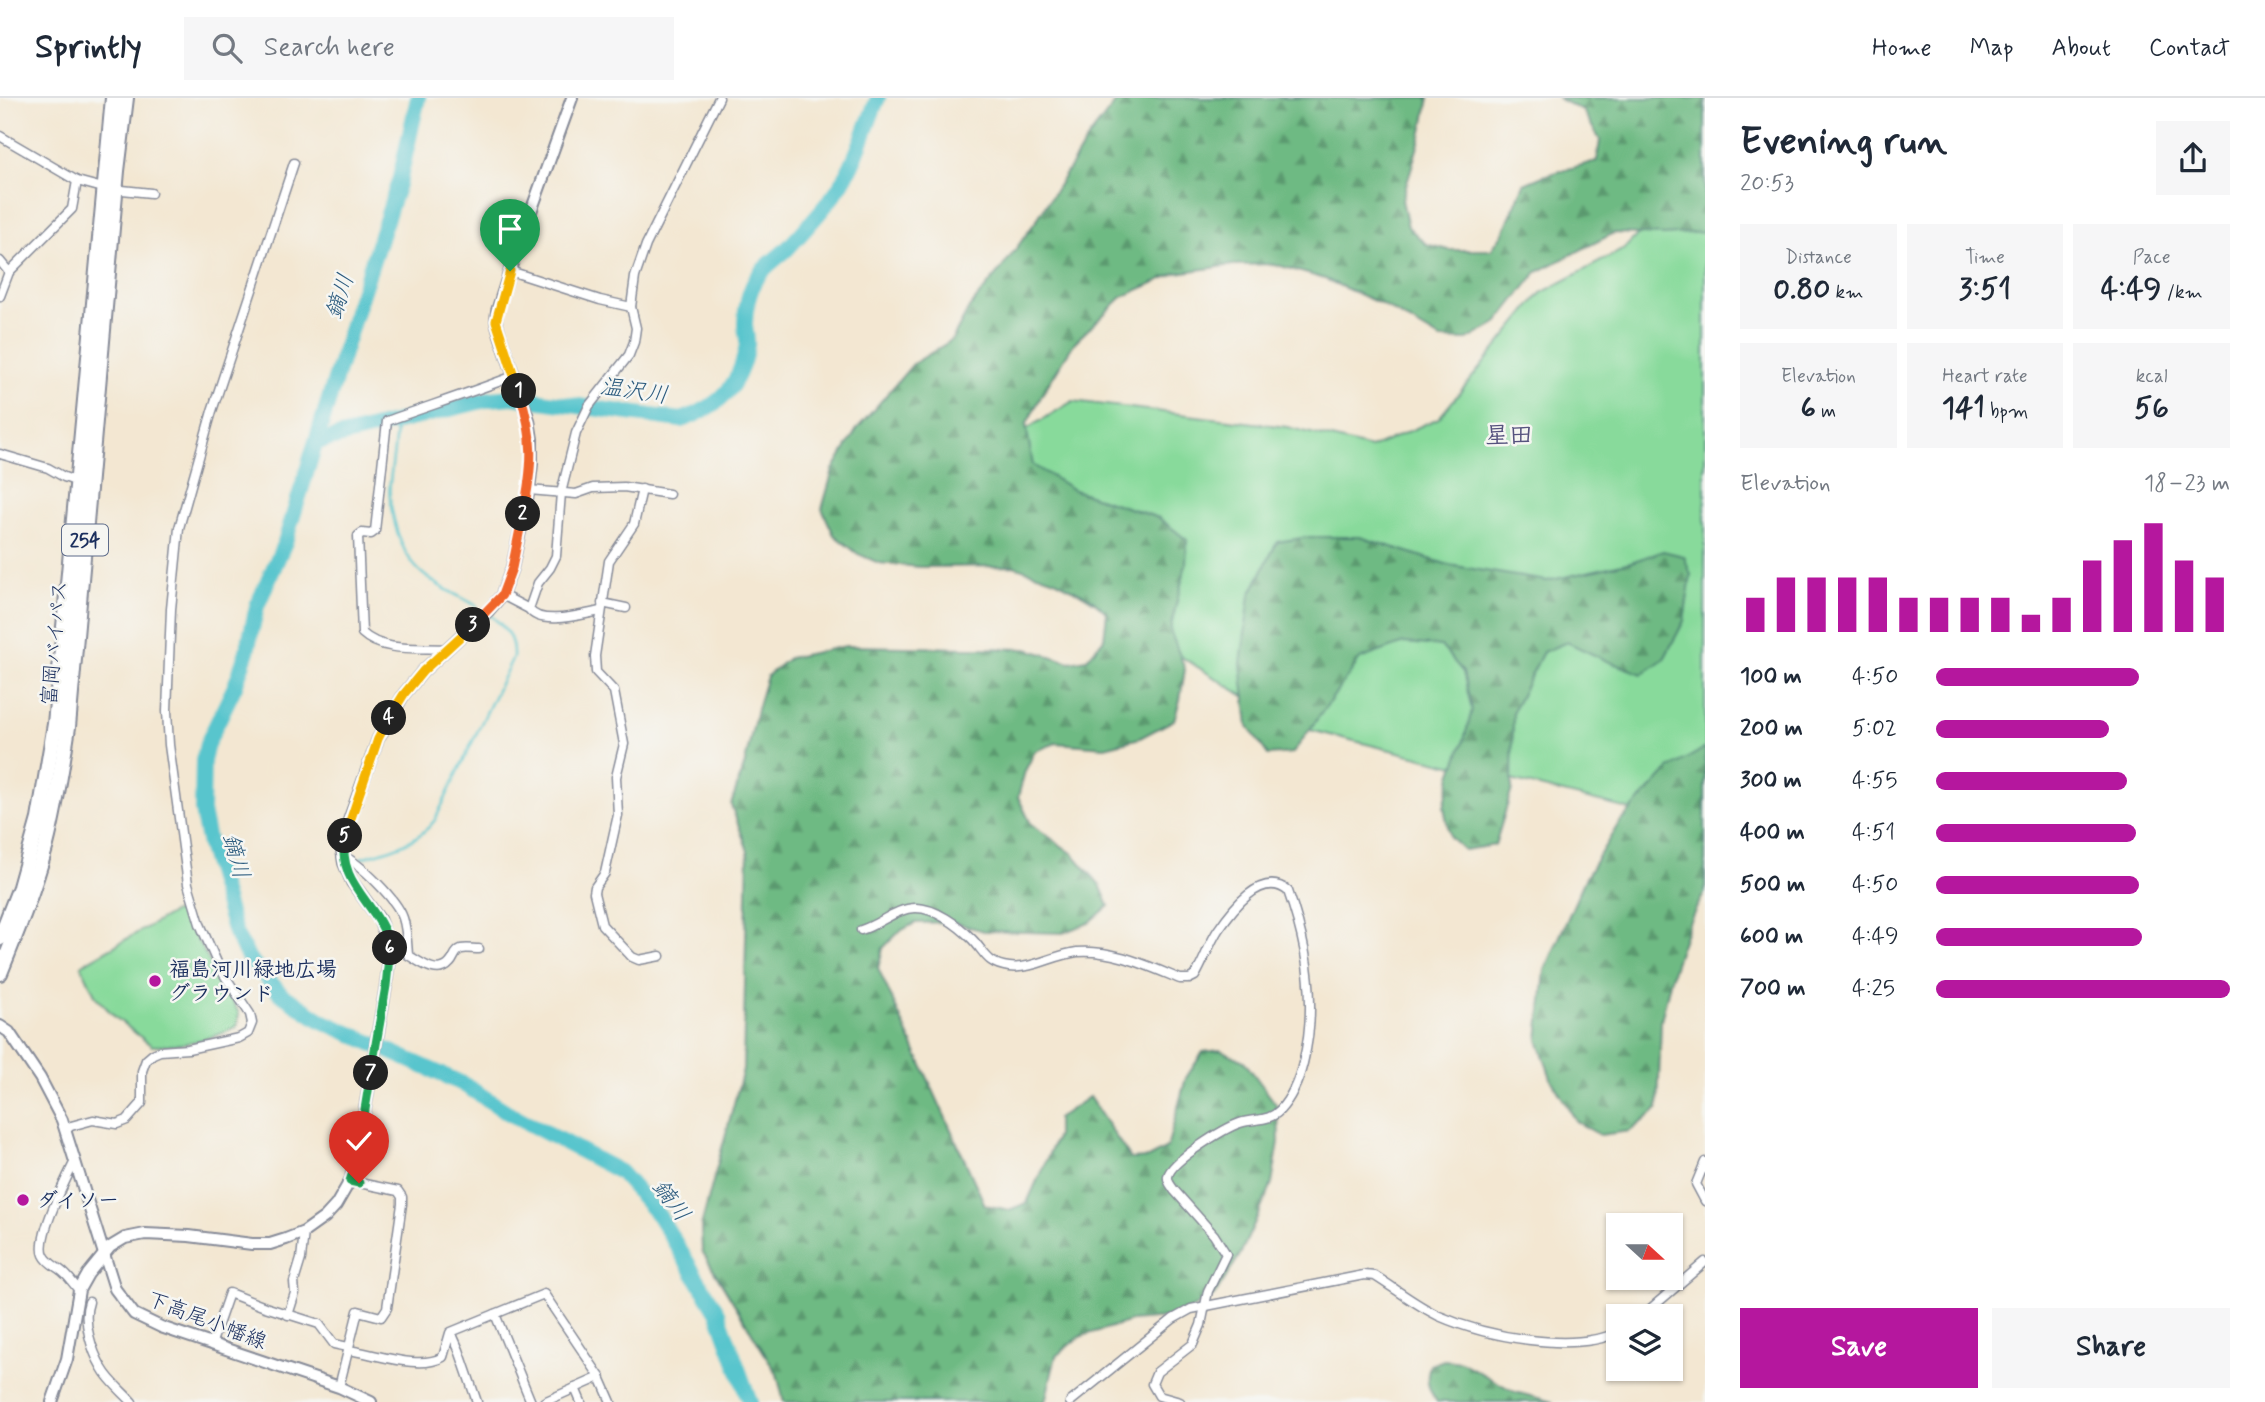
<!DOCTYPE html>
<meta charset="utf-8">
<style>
:root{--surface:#fff;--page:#f6f6f7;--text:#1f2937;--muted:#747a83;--line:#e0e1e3;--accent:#b5179e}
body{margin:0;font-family:Mynerve,"Klee One",sans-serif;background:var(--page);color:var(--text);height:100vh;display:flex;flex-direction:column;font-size:26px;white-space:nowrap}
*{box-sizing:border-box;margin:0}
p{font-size:23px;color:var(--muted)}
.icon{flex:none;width:38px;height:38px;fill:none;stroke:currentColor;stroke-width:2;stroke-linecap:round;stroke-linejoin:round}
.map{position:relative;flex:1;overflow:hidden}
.sheet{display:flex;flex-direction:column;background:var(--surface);width:560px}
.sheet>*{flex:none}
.needle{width:46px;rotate:111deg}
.tools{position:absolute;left:1606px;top:1115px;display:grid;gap:14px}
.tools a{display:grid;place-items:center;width:77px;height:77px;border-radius:0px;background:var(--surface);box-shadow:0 2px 5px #0004;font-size:35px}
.pin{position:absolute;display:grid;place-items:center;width:60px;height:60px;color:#fff;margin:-72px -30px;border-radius:50% 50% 50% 0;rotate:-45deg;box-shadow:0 0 7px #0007}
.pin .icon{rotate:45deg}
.km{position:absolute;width:35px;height:35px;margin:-18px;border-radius:50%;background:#222;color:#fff;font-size:19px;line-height:35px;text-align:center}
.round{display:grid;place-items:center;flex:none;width:74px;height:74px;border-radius:0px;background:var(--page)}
.head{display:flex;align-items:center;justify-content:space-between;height:119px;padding:0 35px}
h1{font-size:38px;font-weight:700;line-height:52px}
.figures{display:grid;grid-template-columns:repeat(3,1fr);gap:10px;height:119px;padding:7px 35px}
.figures div{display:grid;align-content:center;border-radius:0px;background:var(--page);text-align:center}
.figures b{font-size:30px;font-weight:700}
.figures small{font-size:19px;font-weight:400}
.figures p{font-size:19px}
.chart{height:196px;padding:14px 35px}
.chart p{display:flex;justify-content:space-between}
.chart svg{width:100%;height:126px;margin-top:7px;stroke:var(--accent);stroke-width:6}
.action{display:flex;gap:14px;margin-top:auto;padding:14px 35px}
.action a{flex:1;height:80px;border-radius:0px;background:var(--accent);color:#fff;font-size:28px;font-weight:700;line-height:80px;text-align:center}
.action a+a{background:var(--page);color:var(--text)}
ul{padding:0 35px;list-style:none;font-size:23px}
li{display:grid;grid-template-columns:112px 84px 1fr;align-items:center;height:52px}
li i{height:18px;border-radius:9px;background:var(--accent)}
header{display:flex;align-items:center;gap:42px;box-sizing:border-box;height:98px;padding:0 35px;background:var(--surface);border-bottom:2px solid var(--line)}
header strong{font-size:33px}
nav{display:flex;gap:38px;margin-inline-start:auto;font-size:24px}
.search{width:490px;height:63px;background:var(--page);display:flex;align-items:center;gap:18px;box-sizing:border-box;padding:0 24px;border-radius:0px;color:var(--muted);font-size:26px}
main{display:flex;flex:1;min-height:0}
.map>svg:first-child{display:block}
</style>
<header>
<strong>Sprintly</strong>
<div class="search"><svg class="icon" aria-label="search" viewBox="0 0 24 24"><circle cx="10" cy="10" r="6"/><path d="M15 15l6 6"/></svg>Search here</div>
<nav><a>Home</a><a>Map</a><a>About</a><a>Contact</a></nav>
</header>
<main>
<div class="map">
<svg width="1705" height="1304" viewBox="0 0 1705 1304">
<defs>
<pattern id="forest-firs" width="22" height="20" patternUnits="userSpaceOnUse" patternTransform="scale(1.75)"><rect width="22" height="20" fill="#6eba83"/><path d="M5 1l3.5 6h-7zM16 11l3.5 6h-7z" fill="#5a986e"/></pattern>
</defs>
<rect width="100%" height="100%" fill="#f6f6f2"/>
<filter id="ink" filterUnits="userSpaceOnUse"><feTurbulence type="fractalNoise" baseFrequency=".0143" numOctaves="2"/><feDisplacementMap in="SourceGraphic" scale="14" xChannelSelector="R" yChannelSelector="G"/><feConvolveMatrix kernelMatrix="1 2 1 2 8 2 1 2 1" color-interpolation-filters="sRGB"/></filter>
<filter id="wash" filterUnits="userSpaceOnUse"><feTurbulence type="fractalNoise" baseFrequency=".00686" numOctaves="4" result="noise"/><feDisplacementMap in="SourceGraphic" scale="28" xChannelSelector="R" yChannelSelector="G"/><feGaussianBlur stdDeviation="1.57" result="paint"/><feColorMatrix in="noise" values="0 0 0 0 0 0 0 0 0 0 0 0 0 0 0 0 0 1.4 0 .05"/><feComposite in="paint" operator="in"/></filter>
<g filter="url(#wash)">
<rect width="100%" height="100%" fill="#f3e7d2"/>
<g fill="#88da9b" stroke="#52847c" stroke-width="2">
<path d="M1705,65V695L1648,716L1290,627L921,395L1073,303L1287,329L1371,350L1439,320L1541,195L1624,151Z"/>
<path d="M174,814H181L239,915L237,929C205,943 186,947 152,948L115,919L96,899L81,867Z"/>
</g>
<g fill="url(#forest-firs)" stroke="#447470" stroke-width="2">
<path d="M1119,0H1429L1422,34L1402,102L1408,129L1426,146L1448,152H1491L1503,135L1524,86L1543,78L1597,63L1600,42L1583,13L1557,0H1705V134L1664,137L1614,135L1537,174L1497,225L1467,242L1440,241L1383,207L1325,181L1274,166L1233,167L1176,175L1122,199L1075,244L1044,293L1026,327L1033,367L1074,392L1159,420L1187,442L1186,466L1170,532L1185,571L1180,602L1174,622L1140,640L1105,649L1056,645L1035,653L1025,673L1018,699L1031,726L1073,756L1100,787L1109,808L1089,825L1063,835L984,833L952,824L915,825L900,833L883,850L878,870L985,1107L1009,1112L1027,1105L1057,1038V1021L1089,999L1131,1061L1148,1060L1167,1050L1186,980L1203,954L1221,952L1244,963L1278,1009L1279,1044L1272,1086L1241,1155L1215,1197L1177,1219L1131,1223L1079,1239L1056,1258L1045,1304H784L777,1276L702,1153L701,1128L743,972L748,753L731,707L745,665L757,611L767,578L789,560L846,548L1027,551L1070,564L1087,561L1104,541L1107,515L1092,501L1055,482L1014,468L920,469L879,465L858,456L834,437L822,411L833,372L857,331L913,266L952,242L969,210L1002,170L1036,123L1089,39Z"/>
<path d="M1308,439H1360L1449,467L1547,483L1631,464L1663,453L1684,458L1691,477L1684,523L1664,561L1642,576L1607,563L1567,544L1543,554L1513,613L1512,691L1495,747L1464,752L1450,739L1444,709L1451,678L1464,642L1472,612L1463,574L1441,548L1404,545L1360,561L1293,655L1268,657L1248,628L1241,566L1250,497L1277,444Z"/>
<path d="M1705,650V794L1690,822L1673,871L1661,923L1658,1011L1630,1033L1600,1037L1577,1024L1552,983L1538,942L1545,872L1585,781L1619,725L1669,671Z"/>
<path d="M1444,1262L1461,1264L1515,1294L1553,1304H1437C1428,1291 1425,1282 1430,1267Z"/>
</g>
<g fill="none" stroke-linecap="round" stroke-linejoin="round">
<g stroke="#58c5cd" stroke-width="2.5">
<path d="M396,325C396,345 392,364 390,384C388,397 391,410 394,422C407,477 431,483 477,508"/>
<path d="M361,760C388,752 417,746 435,722L513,559C514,539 505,529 490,517"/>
</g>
<g stroke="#58c5cd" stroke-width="16">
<path d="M418,0L400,80L358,207L285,444L257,508L247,553L235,588L207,646L203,663L202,713L209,747L235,835L249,861L281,896L322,923L463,986L507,1014L620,1074L659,1118L718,1215L750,1304"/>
<path d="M317,344L490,301L512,299L681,322C720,309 740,288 747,247C748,241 745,233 745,226C745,211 749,192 757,180C764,168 778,160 788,150C802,135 817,118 830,102C854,73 864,33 878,0"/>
</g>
</g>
</g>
<g filter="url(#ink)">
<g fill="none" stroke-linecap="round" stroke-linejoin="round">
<g stroke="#878b98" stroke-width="11">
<g id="street">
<path d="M0,38L77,83L103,90L151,95"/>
<path d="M0,163L9,174"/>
<path d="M510,173L600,202L631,209"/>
<path d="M0,198L9,174L72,111L77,83"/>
<path d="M0,356L48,370L64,379L78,384"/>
<path d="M642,391L634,426L609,463L595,558L596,574L614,593L624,646L616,679L618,717L615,730L605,775L595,789L594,795L602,827L632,859L639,862L660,858"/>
<path d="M529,392L576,396L593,390L624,389L669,396"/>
<path d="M502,497L529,511"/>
<path d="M602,505L626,510"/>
<path d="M601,513C583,516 540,529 529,511L538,485L550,470L556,458L561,395L576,335L589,308L629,257L634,244L636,230L631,209L635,179L646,147L719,0"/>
<path d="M448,551C420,549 383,555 362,535L358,438L362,435L371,436L375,433L387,323C429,308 472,294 514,278"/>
<path d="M343,758C360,765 397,802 403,820C407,832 407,845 408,857C420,864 438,879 450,865C455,860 454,854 461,851C466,850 473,851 479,851"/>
<path d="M861,832C879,827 896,810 916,810C935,810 958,827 972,841C985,854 986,866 1009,869C1031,872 1054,857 1077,854C1113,851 1148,868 1180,881H1189L1195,878C1204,863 1209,846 1218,832C1231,813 1261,771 1288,793C1308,849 1318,907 1303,965C1299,981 1291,1000 1280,1012C1269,1024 1254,1020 1240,1025C1225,1030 1171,1063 1168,1078C1167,1084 1171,1087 1174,1092L1214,1137L1226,1156L1208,1193L1201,1227L1193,1246L1157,1274L1152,1286L1159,1298L1180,1304"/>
<path d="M66,1032L71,1028L93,1022L117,1026L127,1022L142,1005V973L146,962L153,956L160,953L188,951L239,940L248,935L252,925L250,916L219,869L200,826L188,786L169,647L167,613L171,511L179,430L212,313L294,65"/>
<path d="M75,1063C66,1081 36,1140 44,1157C48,1166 58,1169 64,1175C70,1180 74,1187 79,1192"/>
<path d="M1705,1064L1696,1086L1705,1103"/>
<path d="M89,1204C82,1223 92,1253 102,1270C109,1283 122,1293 132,1304"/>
<path d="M495,1216L531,1304"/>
<path d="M288,1217L295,1195L294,1184L301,1161L304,1134"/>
<path d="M1642,1218L1705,1164"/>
<path d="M211,1247L229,1195L265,1209L319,1226L334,1246L348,1249"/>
<path d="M348,1252C374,1255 419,1273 443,1259L450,1235"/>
<path d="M339,1289L358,1213L381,1219L387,1210L402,1106V1099L398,1093L350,1083"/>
<path d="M575,1290L581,1304"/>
<path d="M477,1304L459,1252L451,1234L544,1196L600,1279L611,1304"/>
<path d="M544,1304L600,1279"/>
<path d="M1070,1304L1173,1221L1191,1211L1364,1177L1375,1178C1396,1191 1417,1208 1439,1218C1485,1238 1571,1256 1619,1234"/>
</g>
</g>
<g stroke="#878b98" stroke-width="14">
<g id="secondary">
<path d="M0,928L9,934L40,980L62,1022L115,1191L134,1216L161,1229L339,1289L371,1304"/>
<path d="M52,1304L67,1261L79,1192L88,1176L110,1149L125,1140L145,1136L189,1138L252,1146H270L286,1141L304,1134L325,1119L336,1107L351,1081L361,1034L386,888L390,850L379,821L352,784L344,765L342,752L346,731L378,641L404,596L423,573L489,512L502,497L512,470L529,392L532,366V341L529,322L500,237L496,223L497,213L512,166L572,0"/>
</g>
</g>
<g stroke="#878b98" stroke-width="18">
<g id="highway">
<path d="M0,840L20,789L39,721L55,626L113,0"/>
<path d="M0,875C17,833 34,791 46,747C56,708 62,668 68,629L117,73L126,0"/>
</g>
</g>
<use href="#street" stroke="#fff" stroke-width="8"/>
<use href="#secondary" stroke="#fff" stroke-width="10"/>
<use href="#highway" stroke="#fff" stroke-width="14"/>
</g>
</g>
<g fill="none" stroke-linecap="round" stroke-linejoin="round" filter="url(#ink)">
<g stroke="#fff" stroke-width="14">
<path id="split-1" d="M510,173L496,223L519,293"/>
</g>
<g stroke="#fff" stroke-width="14">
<path id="split-2" d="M519,293C535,340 533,368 523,416"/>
</g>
<g stroke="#fff" stroke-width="14">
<path id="split-3" d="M473,527L502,497L512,470L523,416"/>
</g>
<g stroke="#fff" stroke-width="14">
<path id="split-4" d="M389,620L404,596L423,573L473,527"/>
</g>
<g stroke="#fff" stroke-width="14">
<path id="split-5" d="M345,738L378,641L389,620"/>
</g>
<g stroke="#fff" stroke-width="14">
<path id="split-6" d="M345,738C336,789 380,804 390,850"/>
</g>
<g stroke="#fff" stroke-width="14">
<path id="split-7" d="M371,975L386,888L390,850"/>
</g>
<g stroke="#fff" stroke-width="14">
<path id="split-8" d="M359,1085L350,1083L356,1066L371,975"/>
</g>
<use href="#split-1" stroke="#f5b400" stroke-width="9"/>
<use href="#split-2" stroke="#f0652b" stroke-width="9"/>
<use href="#split-3" stroke="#f0652b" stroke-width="9"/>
<use href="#split-4" stroke="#f5b400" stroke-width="9"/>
<use href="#split-5" stroke="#f5b400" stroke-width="9"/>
<use href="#split-6" stroke="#22a559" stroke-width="9"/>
<use href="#split-7" stroke="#22a559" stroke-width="9"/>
<use href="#split-8" stroke="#22a559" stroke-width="9"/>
</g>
<g fill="#b5179e" stroke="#f6f6f2" stroke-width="2.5">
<circle cx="155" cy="883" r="7"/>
<circle cx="23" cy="1102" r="7"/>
</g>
<g text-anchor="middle" stroke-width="5" stroke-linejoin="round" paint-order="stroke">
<rect fill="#f6f6f2" stroke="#5d6b8a" stroke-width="2" x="62" y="426.5" width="46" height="31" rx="5"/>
<g font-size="19" font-weight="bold" fill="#1b2f5e">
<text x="85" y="449">254</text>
</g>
<g font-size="21" fill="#1b2f5e" stroke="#f6f6f2">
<text transform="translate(54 545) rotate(-85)" y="7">富岡バイパス</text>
<text transform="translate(207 1222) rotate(21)" y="7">下高尾小幡線</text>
</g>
<g font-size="21" font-weight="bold" fill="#1b2f5e" stroke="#f6f6f2" text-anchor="start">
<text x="169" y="878">福島河川緑地広場<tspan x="169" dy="24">グラウンド</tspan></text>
<text x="37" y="1109">ダイソー</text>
</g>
<g font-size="23" font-style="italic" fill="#2d5c7f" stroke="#f6f6f2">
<text transform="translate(339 198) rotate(-72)" y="8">鏑川</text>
<text transform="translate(634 292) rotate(8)" y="8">温沢川</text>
<text transform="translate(237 758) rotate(75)" y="8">鏑川</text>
<text transform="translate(672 1102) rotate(53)" y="8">鏑川</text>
</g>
<g font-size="24" font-weight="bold" fill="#56537f" stroke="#f6f6f2">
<text x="1509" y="345">星田</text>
</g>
</g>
</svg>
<div class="tools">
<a><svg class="needle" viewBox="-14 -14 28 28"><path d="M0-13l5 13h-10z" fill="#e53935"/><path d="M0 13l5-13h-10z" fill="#747a83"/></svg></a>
<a><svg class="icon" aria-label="layers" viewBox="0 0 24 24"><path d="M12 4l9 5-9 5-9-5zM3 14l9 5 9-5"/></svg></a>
</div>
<div class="pin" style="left:510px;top:173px;background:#1e9e55"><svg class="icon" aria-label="arrive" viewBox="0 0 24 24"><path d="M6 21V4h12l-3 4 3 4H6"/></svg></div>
<div class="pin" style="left:359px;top:1085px;background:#d93025"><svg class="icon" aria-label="check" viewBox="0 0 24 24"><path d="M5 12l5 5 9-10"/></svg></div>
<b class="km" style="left:519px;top:293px">1</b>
<b class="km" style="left:523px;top:416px">2</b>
<b class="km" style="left:473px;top:527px">3</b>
<b class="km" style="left:389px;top:620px">4</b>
<b class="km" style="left:345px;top:738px">5</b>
<b class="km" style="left:390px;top:850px">6</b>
<b class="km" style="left:371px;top:975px">7</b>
</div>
<section class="sheet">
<div class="head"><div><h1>Evening run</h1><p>20:53</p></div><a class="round"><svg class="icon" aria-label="share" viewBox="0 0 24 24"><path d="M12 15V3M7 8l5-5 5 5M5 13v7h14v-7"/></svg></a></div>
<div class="figures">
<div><p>Distance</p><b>0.80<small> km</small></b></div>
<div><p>Time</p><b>3:51</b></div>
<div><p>Pace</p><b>4:49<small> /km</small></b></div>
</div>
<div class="figures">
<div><p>Elevation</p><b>6<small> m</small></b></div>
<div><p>Heart rate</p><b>141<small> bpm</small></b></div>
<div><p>kcal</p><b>56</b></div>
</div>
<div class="chart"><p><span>Elevation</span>18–23 m</p>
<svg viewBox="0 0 160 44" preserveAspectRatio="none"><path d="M5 44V32M15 44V25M25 44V25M35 44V25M45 44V25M55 44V32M65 44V32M75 44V32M85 44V32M95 44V38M105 44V32M115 44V19M125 44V12M135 44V6M145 44V19M155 44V25"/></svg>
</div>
<ul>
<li><b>100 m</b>4:50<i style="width:69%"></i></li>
<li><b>200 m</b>5:02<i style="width:59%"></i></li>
<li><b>300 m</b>4:55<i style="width:65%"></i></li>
<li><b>400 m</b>4:51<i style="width:68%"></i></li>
<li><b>500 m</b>4:50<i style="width:69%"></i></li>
<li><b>600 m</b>4:49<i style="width:70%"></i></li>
<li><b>700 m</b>4:25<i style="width:100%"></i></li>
</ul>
<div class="action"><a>Save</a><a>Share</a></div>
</section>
</main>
